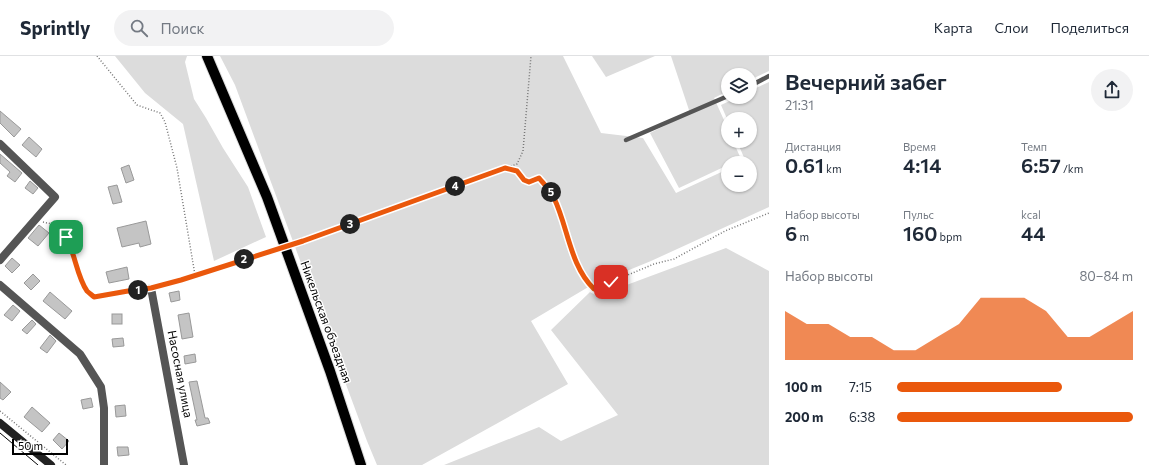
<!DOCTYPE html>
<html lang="ru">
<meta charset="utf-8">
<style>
:root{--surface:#fff;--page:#f2f2f3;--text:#1f2937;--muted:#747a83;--line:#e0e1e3;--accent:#ea580c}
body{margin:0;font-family:Commissioner,sans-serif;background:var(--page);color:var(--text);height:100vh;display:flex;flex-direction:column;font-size:15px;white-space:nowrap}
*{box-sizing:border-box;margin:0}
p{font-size:13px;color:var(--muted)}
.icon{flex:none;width:22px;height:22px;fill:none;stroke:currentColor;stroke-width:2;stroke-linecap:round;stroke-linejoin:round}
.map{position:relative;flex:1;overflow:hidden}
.side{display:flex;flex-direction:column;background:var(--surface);width:380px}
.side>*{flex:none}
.controls{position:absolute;left:721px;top:12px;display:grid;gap:8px}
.controls a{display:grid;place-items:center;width:36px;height:36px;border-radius:50%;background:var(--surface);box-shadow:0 1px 3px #0004;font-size:20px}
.scale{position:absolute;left:12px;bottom:10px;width:56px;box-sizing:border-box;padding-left:4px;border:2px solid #000;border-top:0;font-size:11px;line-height:14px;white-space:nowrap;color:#000;-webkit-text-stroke:3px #fff;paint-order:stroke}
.pin{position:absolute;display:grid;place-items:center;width:34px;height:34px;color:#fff;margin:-17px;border-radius:8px;box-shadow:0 2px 6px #0006}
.km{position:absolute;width:20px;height:20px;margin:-10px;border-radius:50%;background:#222;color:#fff;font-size:11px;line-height:20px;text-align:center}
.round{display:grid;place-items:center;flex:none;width:42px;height:42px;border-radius:21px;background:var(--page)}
.headline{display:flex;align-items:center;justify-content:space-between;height:68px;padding:0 16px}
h1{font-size:22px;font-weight:600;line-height:30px}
.figures{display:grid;grid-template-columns:repeat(3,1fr);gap:6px;height:68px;padding:4px 16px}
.figures div{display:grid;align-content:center}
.figures b{font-size:20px;font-weight:600}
.figures small{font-size:11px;font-weight:400}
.figures p{font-size:11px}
.chart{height:112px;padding:8px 16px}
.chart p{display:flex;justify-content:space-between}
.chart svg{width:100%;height:72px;margin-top:4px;fill:var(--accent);opacity:.7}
ul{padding:0 16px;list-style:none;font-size:13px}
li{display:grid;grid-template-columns:64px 48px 1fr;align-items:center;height:30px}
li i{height:10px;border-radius:5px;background:var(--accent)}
header{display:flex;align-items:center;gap:24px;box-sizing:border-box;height:56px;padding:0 20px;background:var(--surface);border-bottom:1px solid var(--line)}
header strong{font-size:19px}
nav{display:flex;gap:22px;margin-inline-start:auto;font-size:14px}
.search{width:280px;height:36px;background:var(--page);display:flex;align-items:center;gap:10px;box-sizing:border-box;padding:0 14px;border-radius:22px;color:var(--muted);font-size:15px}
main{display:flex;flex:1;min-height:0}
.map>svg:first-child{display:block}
</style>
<header>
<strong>Sprintly</strong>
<div class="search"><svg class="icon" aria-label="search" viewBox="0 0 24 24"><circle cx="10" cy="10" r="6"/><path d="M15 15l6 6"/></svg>Поиск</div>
<nav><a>Карта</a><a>Слои</a><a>Поделиться</a></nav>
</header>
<main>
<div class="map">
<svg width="769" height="409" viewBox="0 0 769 409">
<rect width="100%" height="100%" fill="#fff"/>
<g fill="#dcdcdc">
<path d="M115,0H187L185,6L194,43L206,62L223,92L248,131L266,181L214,205L183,68L145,37Z"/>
<path d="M220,0H563L601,77L643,82L676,137L728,113V129H750V107H739L745,104L737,85H750V63H728V65L721,49L738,41H750V35L769,26V151L651,205L590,230L531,265L568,328L422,409H377L367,385L235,29Z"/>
<path d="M592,0H655L606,21Z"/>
<path d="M671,0H769V15L750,24V19H728V35L714,42L728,73V85H733L741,103L733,107H728V109L679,132L650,77L690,57Z"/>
<path d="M726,192L769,215V409H444L539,371L561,385L618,359L551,274L590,236L597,240Z"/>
</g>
<g fill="#c4c4c4" stroke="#999">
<path d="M0,55L21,73L14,81L0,67Z"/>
<path d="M29,81L42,93L36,101L22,89Z"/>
<path d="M0,98L22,117L15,126L7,120L10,116L0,107Z"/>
<path d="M129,109L134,124L126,127L121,112Z"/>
<path d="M30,125L38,132L33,138L25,132Z"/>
<path d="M117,129L122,146L113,148L108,131Z"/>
<path d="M146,165L151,188L140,191L139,187L122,191L117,172Z"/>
<path d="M39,169L49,177L38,190L28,182Z"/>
<path d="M12,202L20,209L12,217L5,210Z"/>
<path d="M127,211L129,223L109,227L106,216Z"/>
<path d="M33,218L40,225L31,234L24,227Z"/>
<path d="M179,235L180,244L171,246L169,237Z"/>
<path d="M50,236L72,255L65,263L43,245Z"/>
<path d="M13,249L20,255L12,265L4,259Z"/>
<path d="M189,257L193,281L182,283L178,259Z"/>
<rect x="112" y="258" width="10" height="10"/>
<path d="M32,264L36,268L27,278L22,274Z"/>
<path d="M50,279L56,285L47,297L40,292Z"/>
<path d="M123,282L124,290L113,291L112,283Z"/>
<path d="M195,298L196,306L185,308L184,300Z"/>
<path d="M197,325L205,362H208L210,367L197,370L195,364H197L189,326Z"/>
<path d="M0,326L11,336L3,344L0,342Z"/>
<path d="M91,342L93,351L83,353L81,344Z"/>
<path d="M125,349L126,360L116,361L115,350Z"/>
<path d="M32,351L50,367L42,376L24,361Z"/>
<path d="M59,377L69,385L62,393L53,384Z"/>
<path d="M117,391H128L129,399L118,400Z"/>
</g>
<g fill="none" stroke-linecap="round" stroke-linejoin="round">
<g stroke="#dbdbdb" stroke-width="12">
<path id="primary" d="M207,0L267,141L330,315L361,409"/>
</g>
<g stroke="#777" stroke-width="1.5" stroke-dasharray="1 2" stroke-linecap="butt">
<path d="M97,0L137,49L160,57L165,66L177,112L195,219"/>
<path d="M505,112L517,108L523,95L531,0"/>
<path d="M43,166L56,169L66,181L72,191L77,209L87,235L94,241L143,233"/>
<path d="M292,188L505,112L517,115L524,124L529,126L539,122C544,128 551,135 554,142C568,171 570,210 594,233L602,232L611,226L654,208L674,203L725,175L769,157"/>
<path d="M159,230L277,193"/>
<path d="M0,355L66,409"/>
</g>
<g stroke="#555" stroke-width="4.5">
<path d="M750,30L769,20"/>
<path d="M626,84L728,40"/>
</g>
<g stroke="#555" stroke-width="8">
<path d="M0,88L55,141L0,204"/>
<path d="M0,229L80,298L101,331L104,352V409"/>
<path d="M151,232L184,409"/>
</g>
<path stroke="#222" stroke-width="8" d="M0,367L51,409"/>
<use href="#primary" stroke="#000" stroke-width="10"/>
<path stroke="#000" stroke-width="1" d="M0,377L38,409"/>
</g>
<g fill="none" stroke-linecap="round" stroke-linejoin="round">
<g stroke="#fff" stroke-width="8">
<path id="route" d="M66,181C75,197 77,221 87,235C89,237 92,239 94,241L128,235L151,232L181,224L303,185L505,112L517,115L524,124L529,126L539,122C544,128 551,135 554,142C568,171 570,210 594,233L602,232L611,226"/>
</g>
<use href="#route" stroke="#ea580c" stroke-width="5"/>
</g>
<g text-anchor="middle" stroke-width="3" stroke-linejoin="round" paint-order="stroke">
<g font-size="12" fill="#000" stroke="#fff">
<text transform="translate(326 266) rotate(70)" y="4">Никельская объездная</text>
<text transform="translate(180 318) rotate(79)" y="4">Насосная улица</text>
</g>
</g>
</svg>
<div class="controls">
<a><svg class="icon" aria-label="layers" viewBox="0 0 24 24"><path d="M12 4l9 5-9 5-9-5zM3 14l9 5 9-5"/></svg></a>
<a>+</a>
<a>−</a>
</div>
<div class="scale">50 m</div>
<div class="pin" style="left:66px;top:181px;background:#1e9e55"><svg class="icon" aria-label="arrive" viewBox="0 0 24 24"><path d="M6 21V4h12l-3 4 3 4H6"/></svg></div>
<div class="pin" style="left:611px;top:226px;background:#d93025"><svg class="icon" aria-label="check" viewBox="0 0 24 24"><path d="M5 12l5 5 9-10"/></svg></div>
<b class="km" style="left:138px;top:234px">1</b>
<b class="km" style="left:244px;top:203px">2</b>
<b class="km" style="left:350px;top:168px">3</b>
<b class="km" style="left:455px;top:130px">4</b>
<b class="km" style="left:551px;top:136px">5</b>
</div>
<section class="side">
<div class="headline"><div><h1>Вечерний забег</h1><p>21:31</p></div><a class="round"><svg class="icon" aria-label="share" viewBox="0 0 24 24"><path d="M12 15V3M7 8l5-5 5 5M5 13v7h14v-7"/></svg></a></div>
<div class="figures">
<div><p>Дистанция</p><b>0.61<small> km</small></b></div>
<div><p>Время</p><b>4:14</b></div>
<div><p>Темп</p><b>6:57<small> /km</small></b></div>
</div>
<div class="figures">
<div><p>Набор высоты</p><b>6<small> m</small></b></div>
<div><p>Пульс</p><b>160<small> bpm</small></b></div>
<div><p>kcal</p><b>44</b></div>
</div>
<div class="chart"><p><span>Набор высоты</span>80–84 m</p>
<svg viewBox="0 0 160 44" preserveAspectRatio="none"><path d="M0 44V14L10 22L20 22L30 30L40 30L50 38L60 38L70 30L80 22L90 6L100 6L110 6L120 14L130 30L140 30L150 22L160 14V44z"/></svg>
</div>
<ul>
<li><b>100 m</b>7:15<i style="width:70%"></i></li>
<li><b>200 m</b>6:38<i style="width:100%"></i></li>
</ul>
</section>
</main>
